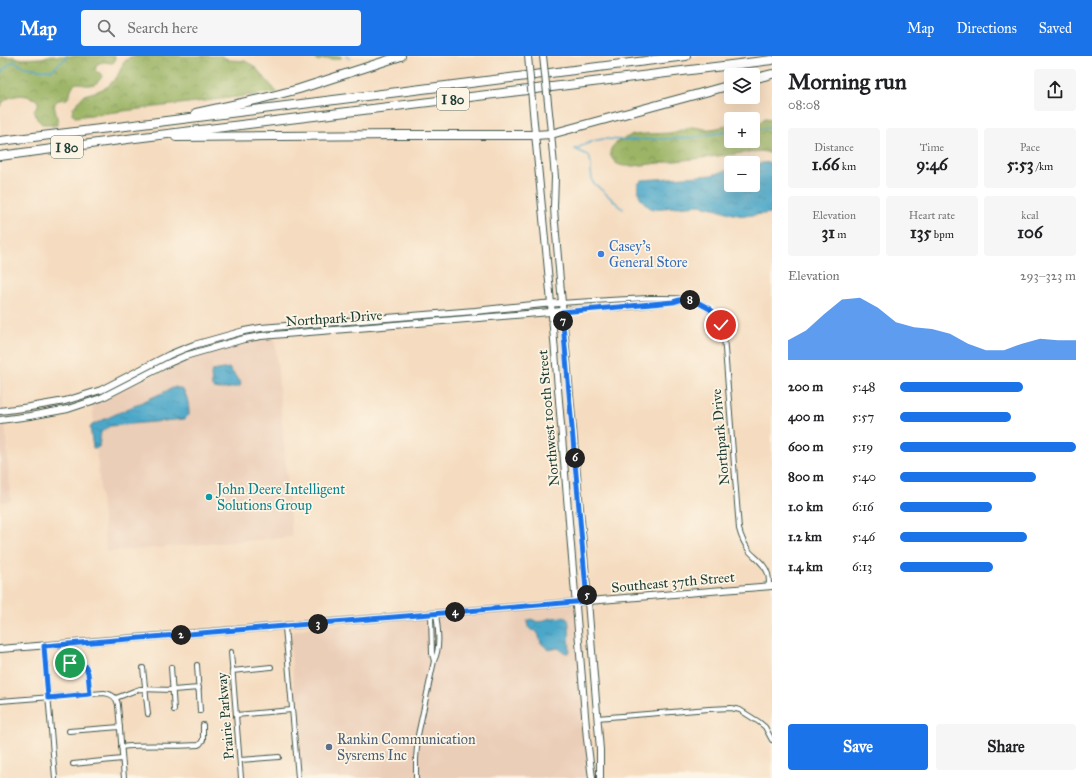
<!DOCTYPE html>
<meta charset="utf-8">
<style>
:root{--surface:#fff;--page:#f6f6f6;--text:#202124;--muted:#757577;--accent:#1a73e8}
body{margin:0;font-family:"IM FELL Great Primer",serif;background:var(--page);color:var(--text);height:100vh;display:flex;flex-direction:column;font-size:15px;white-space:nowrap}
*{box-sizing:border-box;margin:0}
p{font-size:13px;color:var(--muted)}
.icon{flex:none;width:22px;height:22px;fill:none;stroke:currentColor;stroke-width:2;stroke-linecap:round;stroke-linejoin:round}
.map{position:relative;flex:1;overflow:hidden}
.details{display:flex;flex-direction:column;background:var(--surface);width:320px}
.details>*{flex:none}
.tools{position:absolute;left:724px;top:12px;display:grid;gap:8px}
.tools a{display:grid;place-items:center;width:36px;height:36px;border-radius:4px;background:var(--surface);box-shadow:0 4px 16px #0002;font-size:20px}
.pin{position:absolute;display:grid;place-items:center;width:34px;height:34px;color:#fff;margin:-17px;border:2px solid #fff;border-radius:50%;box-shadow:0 1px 4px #0007}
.km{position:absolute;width:20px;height:20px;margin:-10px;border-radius:50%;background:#222;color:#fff;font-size:11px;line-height:20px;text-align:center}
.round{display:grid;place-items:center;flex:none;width:42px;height:42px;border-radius:4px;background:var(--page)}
.headline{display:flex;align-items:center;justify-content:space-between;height:68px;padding:0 16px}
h1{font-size:22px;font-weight:700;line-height:30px}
.stats{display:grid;grid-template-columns:repeat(3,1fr);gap:6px;height:68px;padding:4px 16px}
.stats div{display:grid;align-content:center;border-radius:4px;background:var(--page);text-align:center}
.stats b{font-size:17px;font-weight:700}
.stats small{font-size:11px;font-weight:400}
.stats p{font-size:11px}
.chart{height:112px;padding:8px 16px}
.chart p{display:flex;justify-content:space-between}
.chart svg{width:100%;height:72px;margin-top:4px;fill:var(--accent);opacity:.7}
.primary-button{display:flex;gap:8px;margin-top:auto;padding:8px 16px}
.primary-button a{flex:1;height:46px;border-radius:4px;background:var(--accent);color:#fff;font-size:16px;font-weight:700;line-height:46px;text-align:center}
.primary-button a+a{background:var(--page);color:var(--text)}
ul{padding:0 16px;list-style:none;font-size:13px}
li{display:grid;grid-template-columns:64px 48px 1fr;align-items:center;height:30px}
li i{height:10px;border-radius:5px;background:var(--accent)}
header{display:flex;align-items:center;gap:24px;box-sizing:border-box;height:56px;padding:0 20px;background:var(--accent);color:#fff}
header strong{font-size:19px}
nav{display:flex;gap:22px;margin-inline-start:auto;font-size:14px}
.search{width:280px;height:36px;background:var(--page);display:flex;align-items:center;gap:10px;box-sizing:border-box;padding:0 14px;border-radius:4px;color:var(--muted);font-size:15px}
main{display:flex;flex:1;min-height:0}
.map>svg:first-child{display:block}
</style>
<header>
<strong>Map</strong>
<div class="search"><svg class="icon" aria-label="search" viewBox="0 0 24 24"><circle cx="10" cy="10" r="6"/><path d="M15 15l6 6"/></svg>Search here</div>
<nav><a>Map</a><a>Directions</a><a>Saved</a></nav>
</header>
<main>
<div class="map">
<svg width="772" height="722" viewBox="0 0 772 722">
<defs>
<pattern id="forest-crowns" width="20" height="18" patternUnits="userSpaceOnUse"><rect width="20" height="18" fill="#9bb465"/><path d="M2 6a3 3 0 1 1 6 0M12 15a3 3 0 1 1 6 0" fill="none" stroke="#7e9454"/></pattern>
<pattern id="water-ripples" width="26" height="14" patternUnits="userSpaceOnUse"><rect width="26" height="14" fill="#4ba7c9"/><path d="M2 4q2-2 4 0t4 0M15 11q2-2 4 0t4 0" fill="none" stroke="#3e89a4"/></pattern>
</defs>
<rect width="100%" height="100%" fill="#fcf5e5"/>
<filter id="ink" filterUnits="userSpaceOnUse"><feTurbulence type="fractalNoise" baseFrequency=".025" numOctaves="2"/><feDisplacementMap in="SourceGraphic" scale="8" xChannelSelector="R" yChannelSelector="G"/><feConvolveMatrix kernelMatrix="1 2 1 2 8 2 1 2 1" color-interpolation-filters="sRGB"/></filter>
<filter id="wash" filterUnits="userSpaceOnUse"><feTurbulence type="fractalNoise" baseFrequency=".012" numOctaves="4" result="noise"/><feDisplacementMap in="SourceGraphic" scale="16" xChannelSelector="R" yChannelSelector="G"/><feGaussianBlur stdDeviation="0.9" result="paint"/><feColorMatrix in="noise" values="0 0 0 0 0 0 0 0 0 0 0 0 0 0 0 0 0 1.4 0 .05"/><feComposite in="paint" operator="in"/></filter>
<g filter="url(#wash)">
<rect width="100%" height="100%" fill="#f5dcc0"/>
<g fill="#ebceb8">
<path d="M275,282L292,481L106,496L92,347L145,324L197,299L208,295L221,294L252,285Z"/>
<path d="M0,302L4,358L0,359Z"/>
<path d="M0,366H5L11,445L0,446Z"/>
<path d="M569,549L573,550L579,556L594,722H301L290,584L292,578L296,575L310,571Z"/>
</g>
<g fill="url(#forest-crowns)" stroke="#5d784c">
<path d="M48,0H115L114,6L112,7L103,6L97,8L95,14L97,16L100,17L102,20C99,27 93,30 85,29C83,29 81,27 79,27C73,26 70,34 70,39L67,43C64,44 59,43 57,45C50,49 60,62 57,69L53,70L48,68H42L37,63L34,55C36,52 39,49 38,46C37,44 35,43 33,42C23,37 5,39 0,51V1H13L23,3L42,2Z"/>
<path d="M140,0H222L229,4L245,5L254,10L277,36L75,61L72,57L73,52L77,47L84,39L98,35L107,31L117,21L124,6L130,1Z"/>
<path d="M312,0H341V2C333,5 331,2 325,3C322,3 320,4 318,5Z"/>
<path d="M765,62L772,63V98L766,96L760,95L634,110C628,110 618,111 614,105C603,92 619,84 630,80C640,77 659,78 670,77C678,76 684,72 691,71C696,71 699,72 704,73C712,74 723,71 731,68V85H753V68L759,67Z"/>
</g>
<g fill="url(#water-ripples)" stroke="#35727e">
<path d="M772,106V157L744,160L733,158L714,152L699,149L652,153C643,147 636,139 638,128L642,124L712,119L731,113V129H753V108Z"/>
<path d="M229,312L241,327L240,330C232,332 219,335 212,331L211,318L212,315Z"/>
<path d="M175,331C188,332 189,349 189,359L185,363L110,370L101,376L99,391L94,392H93L90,372L92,369Z"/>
<path d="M562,561C565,562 566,561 568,564C570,567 569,590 570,596C565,599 562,594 558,592L549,594L541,587L538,577L535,575L531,574L528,571L527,565L531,563L538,566L551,562Z"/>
</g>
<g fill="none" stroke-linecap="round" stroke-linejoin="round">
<g stroke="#4ba7c9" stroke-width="1.5">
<path d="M346,0L350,3"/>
<path d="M0,17L13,5L15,6L24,11L34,12L39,14H52L65,3L67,0"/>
<path d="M753,73L772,72"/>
<path d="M575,93L593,85L603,83L625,84L690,82L731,75"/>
<path d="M575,93L589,100C593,109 589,120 594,128L596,129L623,153"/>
</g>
</g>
</g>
<g filter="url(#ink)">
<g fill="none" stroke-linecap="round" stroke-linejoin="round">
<g stroke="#3f5549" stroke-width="6">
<g id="street">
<path d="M561,247C591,245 621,243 651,242C666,242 682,241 697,246C712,252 721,265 724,280L739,473C741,481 745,489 750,496C757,503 765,508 768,518C769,522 769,526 769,530"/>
<path d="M562,255L631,251L673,246L681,244"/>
<path d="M431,558L432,598L434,605"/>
<path d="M285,571L298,722"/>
<path d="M44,590L55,722"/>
<path d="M231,596L241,722"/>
<path d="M70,607L80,608L86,611L88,617L90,638"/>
<path d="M197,609L200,655"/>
<path d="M171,611L174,654"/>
<path d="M143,612L148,658"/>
<path d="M232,615L271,611"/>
<path d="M116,642L134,635L140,633L173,634L199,632"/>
<path d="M0,645L104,637C112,638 117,641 118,649L124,722"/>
<path d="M236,659L292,654"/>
<path d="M597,662L709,653L731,652L740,654L759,666L765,671L772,684"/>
<path d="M69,675L120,671"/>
<path d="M121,691C147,688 172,691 198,689L200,688L203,684V669"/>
<path d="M240,704L279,701"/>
<path d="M73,708L122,703"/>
<path d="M416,722V703L418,679L434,605C441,591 438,573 436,557"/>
</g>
</g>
<g stroke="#3f5549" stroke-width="8">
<g id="secondary">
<path d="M550,66L555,121L554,151L555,167L587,533L600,694V722"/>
<path d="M534,67L550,236L587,683L592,722"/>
<path d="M0,355L30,351L65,345L101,334L169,299L181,294L194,289L244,275L261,272L475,255L543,248L561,247"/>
<path d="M0,364L30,360L68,353L101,342L169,307L185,300L244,283L261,280L562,255"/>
<path d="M0,593L772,530"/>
</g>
</g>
<g stroke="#3f5549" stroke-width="10">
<g id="highway">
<path d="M753,23L772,18"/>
<path d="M196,57L260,43L299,33L401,0"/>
<path d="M176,81L398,79H535L551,78L731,29"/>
<path d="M0,85L134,69L686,0"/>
<path d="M0,100L135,82L772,4"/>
</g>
</g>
<use href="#street" stroke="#fff" stroke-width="4"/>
<use href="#secondary" stroke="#fff" stroke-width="6"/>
<use href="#highway" stroke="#fff" stroke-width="8"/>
<g stroke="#3f5549" stroke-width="8" stroke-linecap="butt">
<g id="secondary-bridge">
<path d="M528,0L534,67"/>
<path d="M543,0L550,66"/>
</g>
</g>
<use href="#secondary-bridge" stroke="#fff" stroke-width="6"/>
</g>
</g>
<g fill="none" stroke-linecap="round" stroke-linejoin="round" filter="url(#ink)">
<g stroke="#fff" stroke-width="8">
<path id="route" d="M70,607L80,608L86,611L88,617L90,638L48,642L44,590L587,545L562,256L630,250L673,246L683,243L697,246L710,253L715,258L721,269"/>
</g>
<use href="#route" stroke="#1a73e8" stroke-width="5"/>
</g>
<circle fill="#3f7fe0" stroke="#fcf5e5" stroke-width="1.5" cx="601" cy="198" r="4"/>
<circle fill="#0f9aa8" stroke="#fcf5e5" stroke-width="1.5" cx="209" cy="441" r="4"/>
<circle fill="#5c6f8a" stroke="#fcf5e5" stroke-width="1.5" cx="329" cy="691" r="4"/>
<g text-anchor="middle" stroke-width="3.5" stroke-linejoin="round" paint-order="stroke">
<g fill="#fcf5e5" stroke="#617469" stroke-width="1">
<rect x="437" y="32" width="32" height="22" rx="3"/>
<rect x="51" y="80" width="32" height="22" rx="3"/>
</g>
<g font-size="13" font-weight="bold" fill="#1f3d34">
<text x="453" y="48">I 80</text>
<text x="67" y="96">I 80</text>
</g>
<g font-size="14" fill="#366cbe" stroke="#fcf5e5" text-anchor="start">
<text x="609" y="195">Casey's<tspan x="609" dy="16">General Store</tspan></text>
</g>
<g font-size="14" fill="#1f3d34" stroke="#fcf5e5">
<text transform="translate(334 262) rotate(-4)" y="5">Northpark Drive</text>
<text transform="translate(548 362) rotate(-95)" y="5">Northwest 100th Street</text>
<text transform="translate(720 381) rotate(-95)" y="5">Northpark Drive</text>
<text transform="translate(673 526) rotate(-5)" y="5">Southeast 37th Street</text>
<text transform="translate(225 660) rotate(-95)" y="5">Prairie Parkway</text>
</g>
<g font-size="14" fill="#0d838f" stroke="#fcf5e5" text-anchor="start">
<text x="217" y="438">John Deere Intelligent<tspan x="217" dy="16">Solutions Group</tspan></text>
</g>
<g font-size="14" fill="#4e5e75" stroke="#fcf5e5" text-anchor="start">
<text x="337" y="688">Rankin Communication<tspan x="337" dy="16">Sysrems Inc</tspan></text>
</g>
</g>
</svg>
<div class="tools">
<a><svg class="icon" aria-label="layers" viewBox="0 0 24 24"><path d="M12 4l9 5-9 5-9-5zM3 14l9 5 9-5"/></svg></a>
<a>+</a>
<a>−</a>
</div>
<div class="pin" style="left:70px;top:607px;background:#1e9e55"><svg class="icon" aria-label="arrive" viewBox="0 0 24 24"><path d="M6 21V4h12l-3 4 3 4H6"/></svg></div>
<div class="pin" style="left:721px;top:269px;background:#d93025"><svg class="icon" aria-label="check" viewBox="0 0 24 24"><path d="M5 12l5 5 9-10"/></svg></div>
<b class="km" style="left:181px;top:579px">2</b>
<b class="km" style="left:318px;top:568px">3</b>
<b class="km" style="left:455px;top:556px">4</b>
<b class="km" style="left:587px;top:539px">5</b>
<b class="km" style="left:575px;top:402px">6</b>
<b class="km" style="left:563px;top:265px">7</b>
<b class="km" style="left:690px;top:244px">8</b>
</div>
<section class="details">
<div class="headline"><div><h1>Morning run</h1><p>08:08</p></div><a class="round"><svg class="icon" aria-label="share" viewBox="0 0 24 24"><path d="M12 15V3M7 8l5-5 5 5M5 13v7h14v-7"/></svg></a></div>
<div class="stats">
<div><p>Distance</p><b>1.66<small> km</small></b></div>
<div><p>Time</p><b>9:46</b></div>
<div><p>Pace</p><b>5:53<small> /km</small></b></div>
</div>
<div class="stats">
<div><p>Elevation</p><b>31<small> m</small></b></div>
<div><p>Heart rate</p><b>135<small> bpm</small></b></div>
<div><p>kcal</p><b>106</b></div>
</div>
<div class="chart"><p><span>Elevation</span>293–323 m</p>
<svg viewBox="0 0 160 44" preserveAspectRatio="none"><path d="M0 44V32L10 26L20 16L30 7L40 6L50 12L60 21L70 24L80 25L90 28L100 34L110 38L120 38L130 34L140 31L150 32L160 32V44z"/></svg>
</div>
<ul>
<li><b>200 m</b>5:48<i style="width:70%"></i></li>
<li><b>400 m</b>5:57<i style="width:63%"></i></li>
<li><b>600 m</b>5:19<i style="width:100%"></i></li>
<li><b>800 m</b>5:40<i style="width:77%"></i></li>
<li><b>1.0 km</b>6:16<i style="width:52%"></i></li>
<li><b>1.2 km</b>5:46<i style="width:72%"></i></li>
<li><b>1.4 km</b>6:13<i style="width:53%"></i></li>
</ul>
<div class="primary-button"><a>Save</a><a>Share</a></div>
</section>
</main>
